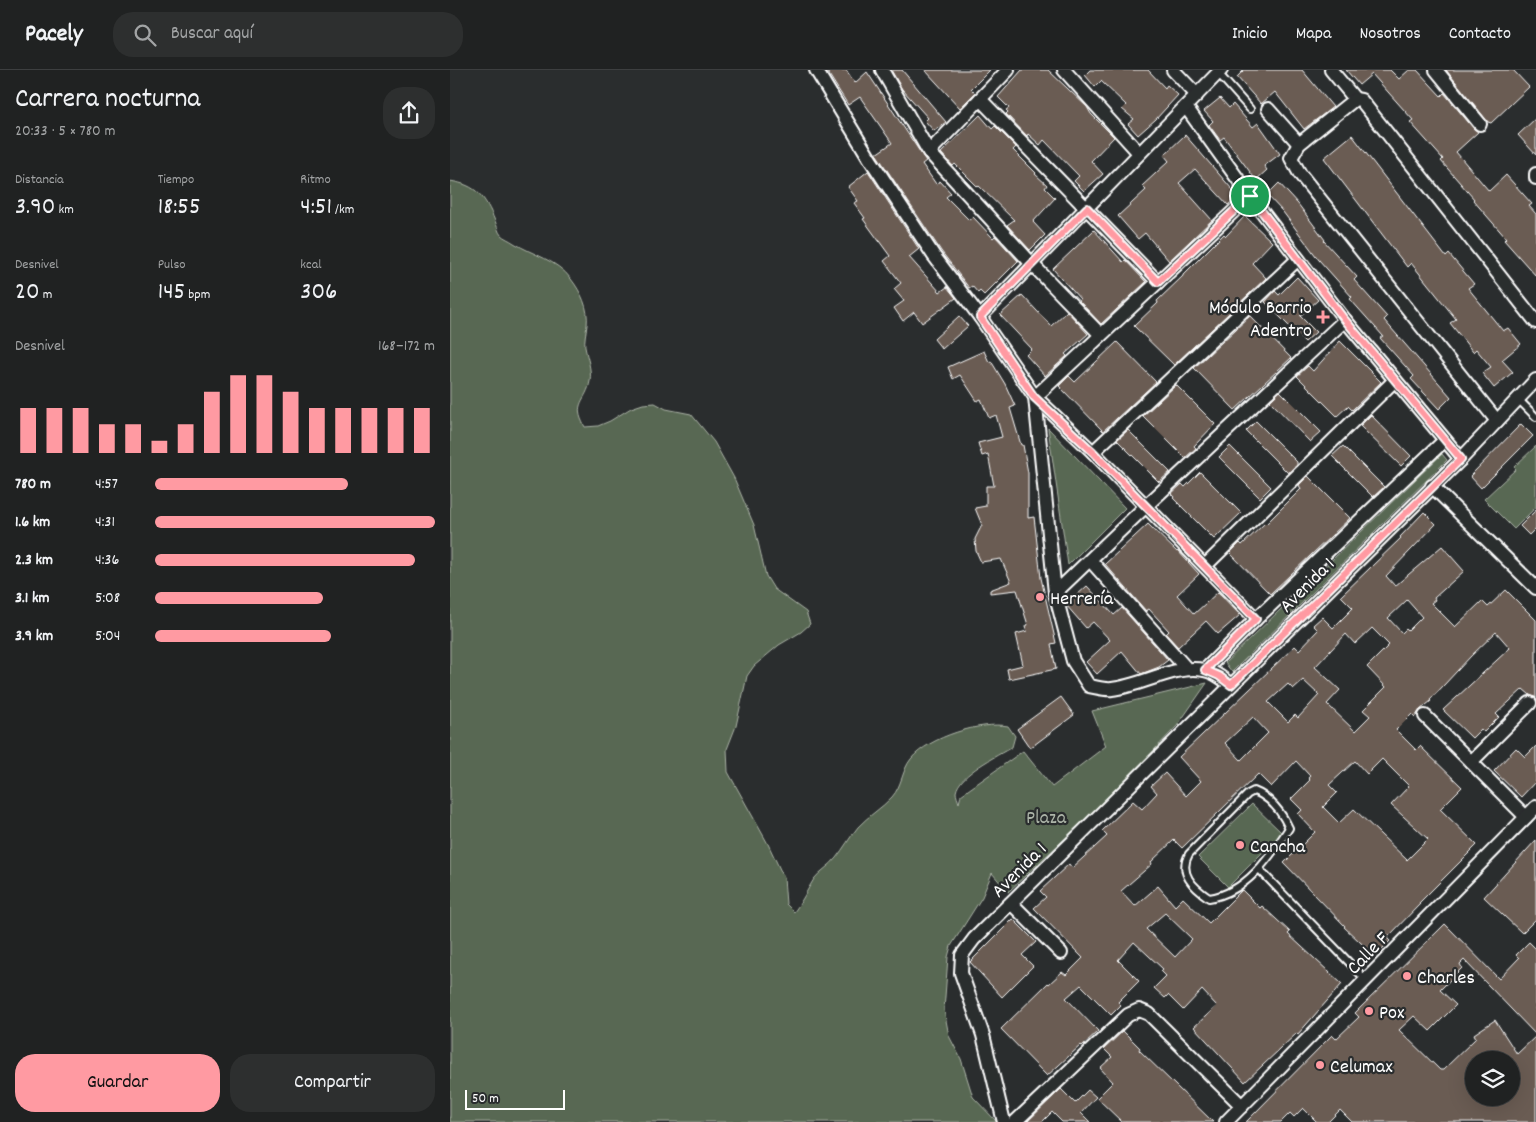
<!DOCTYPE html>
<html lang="es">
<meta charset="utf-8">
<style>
:root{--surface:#202222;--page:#2d2f2f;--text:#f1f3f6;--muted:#a2a4a5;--line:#3d3f40;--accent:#ff9aa2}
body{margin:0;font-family:Dekko,sans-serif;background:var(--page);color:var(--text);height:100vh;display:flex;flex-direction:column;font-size:19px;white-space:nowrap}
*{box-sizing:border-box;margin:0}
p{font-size:16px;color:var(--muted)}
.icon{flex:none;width:28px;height:28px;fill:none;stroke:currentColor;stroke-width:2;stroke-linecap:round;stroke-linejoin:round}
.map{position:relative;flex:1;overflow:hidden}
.details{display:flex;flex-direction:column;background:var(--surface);width:450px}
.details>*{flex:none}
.fabs{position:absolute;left:1015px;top:981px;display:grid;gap:10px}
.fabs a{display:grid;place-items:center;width:55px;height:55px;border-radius:50%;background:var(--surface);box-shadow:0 5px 20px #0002,0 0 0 1px var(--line);font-size:25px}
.scale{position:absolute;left:15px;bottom:12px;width:100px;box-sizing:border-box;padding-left:5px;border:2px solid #fff;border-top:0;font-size:14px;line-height:18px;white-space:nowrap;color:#fff;-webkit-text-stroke:4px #2a2d2e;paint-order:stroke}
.pin{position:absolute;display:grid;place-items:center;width:42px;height:42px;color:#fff;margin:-21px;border:2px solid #fff;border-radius:50%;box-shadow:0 1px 5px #0007}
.round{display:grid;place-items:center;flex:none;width:52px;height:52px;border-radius:20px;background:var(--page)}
.headline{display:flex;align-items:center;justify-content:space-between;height:85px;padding:0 15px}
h1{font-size:28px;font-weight:600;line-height:38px}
.figures{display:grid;grid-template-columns:repeat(3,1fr);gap:8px;height:85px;padding:5px 15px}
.figures div{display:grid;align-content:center}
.figures b{font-size:25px;font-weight:600}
.figures small{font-size:14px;font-weight:400}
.figures p{font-size:14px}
.chart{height:140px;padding:10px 15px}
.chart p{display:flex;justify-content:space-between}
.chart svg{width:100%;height:90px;margin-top:5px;stroke:var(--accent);stroke-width:6}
.cta{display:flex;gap:10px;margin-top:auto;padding:10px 15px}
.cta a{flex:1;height:58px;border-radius:20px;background:var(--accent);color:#111;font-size:20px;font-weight:600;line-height:58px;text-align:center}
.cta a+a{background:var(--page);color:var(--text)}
ul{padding:0 15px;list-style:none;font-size:16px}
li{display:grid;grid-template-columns:80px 60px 1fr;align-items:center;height:38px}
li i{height:12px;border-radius:6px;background:var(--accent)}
header{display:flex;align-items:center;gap:30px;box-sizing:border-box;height:70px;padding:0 25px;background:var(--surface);border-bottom:1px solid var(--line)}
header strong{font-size:24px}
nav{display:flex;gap:28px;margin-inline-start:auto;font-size:18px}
.search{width:350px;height:45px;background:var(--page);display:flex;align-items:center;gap:12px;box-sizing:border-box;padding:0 18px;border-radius:20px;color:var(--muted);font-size:19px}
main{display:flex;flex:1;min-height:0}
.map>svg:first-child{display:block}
</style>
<header>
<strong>Pacely</strong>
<div class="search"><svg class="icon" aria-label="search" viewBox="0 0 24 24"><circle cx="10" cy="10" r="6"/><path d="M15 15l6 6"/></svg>Buscar aquí</div>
<nav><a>Inicio</a><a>Mapa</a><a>Nosotros</a><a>Contacto</a></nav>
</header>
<main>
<section class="details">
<div class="headline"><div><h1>Carrera nocturna</h1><p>20:33 · 5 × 780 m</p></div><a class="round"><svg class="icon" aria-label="share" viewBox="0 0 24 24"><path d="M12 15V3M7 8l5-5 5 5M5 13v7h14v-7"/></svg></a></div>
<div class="figures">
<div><p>Distancia</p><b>3.90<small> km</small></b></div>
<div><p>Tiempo</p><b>18:55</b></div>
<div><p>Ritmo</p><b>4:51<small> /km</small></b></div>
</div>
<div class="figures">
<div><p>Desnivel</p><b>20<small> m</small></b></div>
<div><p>Pulso</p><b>145<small> bpm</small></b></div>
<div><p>kcal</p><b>306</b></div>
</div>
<div class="chart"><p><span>Desnivel</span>168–172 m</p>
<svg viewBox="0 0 160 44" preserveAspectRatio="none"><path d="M5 44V22M15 44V22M25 44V22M35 44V30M45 44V30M55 44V38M65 44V30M75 44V14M85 44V6M95 44V6M105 44V14M115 44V22M125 44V22M135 44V22M145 44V22M155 44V22"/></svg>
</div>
<ul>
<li><b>780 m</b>4:57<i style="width:69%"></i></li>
<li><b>1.6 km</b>4:31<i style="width:100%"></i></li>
<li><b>2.3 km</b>4:36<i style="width:93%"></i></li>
<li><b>3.1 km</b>5:08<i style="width:60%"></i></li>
<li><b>3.9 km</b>5:04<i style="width:63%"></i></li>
</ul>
<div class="cta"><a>Guardar</a><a>Compartir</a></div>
</section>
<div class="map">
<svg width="1086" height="1052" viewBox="0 0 1086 1052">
<rect width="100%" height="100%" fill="#2a2d2e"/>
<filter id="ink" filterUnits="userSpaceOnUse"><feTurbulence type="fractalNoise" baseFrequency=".02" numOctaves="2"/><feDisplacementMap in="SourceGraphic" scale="10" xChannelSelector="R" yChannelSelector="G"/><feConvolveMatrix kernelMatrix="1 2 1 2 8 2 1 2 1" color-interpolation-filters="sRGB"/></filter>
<g filter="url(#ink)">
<g fill="#586852" stroke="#acb4a8">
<path d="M0,111C27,115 35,127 45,151C47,155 48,162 51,165C54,168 60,170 64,173C83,185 107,190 121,209C131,222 139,238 137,255C136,263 134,269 135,277C137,288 142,299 140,311C137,331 121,333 135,357L148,356L160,351L181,338L193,334L205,333L216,339L241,344L264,372L284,408L304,455L316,506L324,519L356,542L360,554L351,562L329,575L304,596L297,606L286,656L277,679L278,702L318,774L334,808L336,834L344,842C352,832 357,820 364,809C370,801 380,796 386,788C394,778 400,767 408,757C418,746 432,738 442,727C452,716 452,700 461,689C479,667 531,651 558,656L565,666L562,677C547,686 509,704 506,722C506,725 508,730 509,733L511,725L573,681L602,717L656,676L642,641L757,613L727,656L659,727L558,822L542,803L532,827L501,876L498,887L494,940L499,966L511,989L523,1027L547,1052H0Z"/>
<path d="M598,358L675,438L618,495Z"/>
<path d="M1086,376V437L1064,459L1034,429L1066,399L1064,397Z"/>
<path d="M992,384L997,390L782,602L775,593Z"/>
<path d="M802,734L832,763L778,817L748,787Z"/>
</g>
<g fill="#6b5b52" stroke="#fff" fill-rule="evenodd">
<path d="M376,0H396L405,13L417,2L476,91L472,94L486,114L490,111L501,123L496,127L519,150L523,147L543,168L545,166L568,191L534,225L530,221L528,223L522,216L519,218L491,181L427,85L426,84L442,73L410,27L398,35Z"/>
<path d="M441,0H452L496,52L484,61L475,51L478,48L452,19Z"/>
<path d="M475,0H540L521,19L525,23L510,38Z"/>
<path d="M572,0H598L637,37L641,44L664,67L641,91L653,104L634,121L624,111L629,106L594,70L590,75L578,64L577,66L556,44L558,42L556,40L559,38L548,27Z"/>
<path d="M640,0H698L715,18L717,15L728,25L706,49L688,65L678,54L684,49L672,39L676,35L651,11L645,17L635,5Z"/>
<path d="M794,0H852L883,37L854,59L825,22L811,34L787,7Z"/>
<path d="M896,0H940L949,9L959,0H967L991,26L994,23L1024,59L1028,62L1006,82L1039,121L1056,105L1082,134L1079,136L1086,144V206L1054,170L1056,168L1023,130L1024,129L991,91L993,89L960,52L963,50L922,4L909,15Z"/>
<path d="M996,0H1063L1079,17L1041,53L1038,52Z"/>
<path d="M770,28L779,38L783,34L803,57L808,53L830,84L814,96L817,100L806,110L774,67L770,70L759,55L763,51L754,41Z"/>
<path d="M530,45L542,59L545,56L566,77L563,80L586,103L585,104L597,115L595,118L605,128L583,152L595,165L580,180L557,155L564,150L529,116L528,117L505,94L503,96L491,83Z"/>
<path d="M1086,48V85L1068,65Z"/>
<path d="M735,65L788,126L778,135L745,99L729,113L762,150L719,191L695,163L688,169L668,146L696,120L692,116L719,91L714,85Z"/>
<path d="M902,65L996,187L999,184L1024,214L1018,218L1053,261L1058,258L1071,274L1052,290L1063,302L1044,318L1032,303L1041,297L1026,279L1023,282L1000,253L1006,249L961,193L957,197L874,88Z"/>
<path d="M418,101L469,179L459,187L490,222L497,217L506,228L472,253L464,242L453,251L444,238L454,231L444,219L451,213L434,191L440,186L413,149L415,148L404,133L408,131L398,117Z"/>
<path d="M829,113L848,134L875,170L874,171L907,207L904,210L937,247L934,250L1001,327L989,339L961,309L964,306L930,268L933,266L900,229L902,227L869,190L833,142L817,125Z"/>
<path d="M795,146L822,172L802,193L816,208L724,295L684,256L708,233L707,231L733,206V205L774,164L776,166Z"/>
<path d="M644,160L673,192L675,190L696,212L651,254L629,231L630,229L603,199Z"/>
<path d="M847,207L868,230L850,246L866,262L855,272L815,232L825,221L829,225Z"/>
<path d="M572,225L601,256L617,241L638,264L615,284L617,286L595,306L576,285L582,279L550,245Z"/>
<path d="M509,246L518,256L492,279L484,269Z"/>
<path d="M800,246L841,288L785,340L744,298Z"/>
<path d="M890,271L931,312L902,340L898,336L887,346L847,306L858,296L863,301Z"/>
<path d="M667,272L706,312L653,361L609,316L619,306L625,312Z"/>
<path d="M534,281L539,292L541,291L555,314L565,336L560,338L571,375H573L578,403V448L584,447L591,508L606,573L601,574L606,599L559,609L557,599L573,595L566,564L577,561L575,556L578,555L567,520L540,523V520L561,512L551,489L531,492L526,481L525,469L532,455L525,438L536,436V416H544L538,384L532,386L528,373L552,367L546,345L539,348L531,329L527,331L510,305L503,309L498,297Z"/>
<path d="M726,315L765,354L744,376L746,378L735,388L693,346Z"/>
<path d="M830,321L871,362L860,372L820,331Z"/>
<path d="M921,345L961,386L951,396L910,356Z"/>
<path d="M806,351L847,392V395L838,403L796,361Z"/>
<path d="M1071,354L1083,366L1031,418L1020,406Z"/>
<path d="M678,360L720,402L709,412L667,370Z"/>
<path d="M780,376L821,417L810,428L769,387Z"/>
<path d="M893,376L934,417L923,427L882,386Z"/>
<path d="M750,402L791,443L764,469L723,428L724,427L721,424L732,414L735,417Z"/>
<path d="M858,406L900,448L820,524L780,483L790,473L792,475L815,453L816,454L851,419L849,415Z"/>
<path d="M1086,440V458L1079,465L1070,456Z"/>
<path d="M974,442L986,454L936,506L945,516L992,476L1014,501L984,528L985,530L981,533L1005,557L1032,531L1038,537L1056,520L1086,550V628L1080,625L1073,619L1046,644L1049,647L1034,662L1031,659L1022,668L993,640L1060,578L1046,562L1021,586L980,630L981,631L970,640L965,647L962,644L946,660L966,680L970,676L1012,717L990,739L1027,775L969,833L970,834L937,868L940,871L925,886L894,857L895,856L834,793L865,762L848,744L852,740L841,729L860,710L858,708L860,706L846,691L821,717L808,704L732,778L724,770L701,792L702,794L671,821L685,836L708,816L725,836L733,828L759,853L792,820L810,838L812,836L840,862L838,864L892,914L848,964L847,963L795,1012L744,957L767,936L752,920L733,940L718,925L715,928L704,918L716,906L711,901L713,899L684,872L668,890L689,911L668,932L671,935L661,945L631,915L616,928L648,961L632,976L631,975L597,1006L551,959L598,913L599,914L612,902L616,905L633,888L584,838L596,827L590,821L619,794L622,798L657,766L652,761L683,731L692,739L707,723L701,716L715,703L736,726L751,711L729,687L845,576L849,580L868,560L863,555L872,547L883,558L903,538L891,526L951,468L950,467ZM957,530L972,547L958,561L956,559L952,563L938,548ZM922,558L939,575L917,597L936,617L913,640L920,646L905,661L877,634L890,620L865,597L896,564L905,574ZM853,610L869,625L848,648L845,645L838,652L818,632L838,614L843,619ZM803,647L818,663L791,690L775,673ZM932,689L959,716L941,735L978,769L957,790L904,739L889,753L873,737L887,723L879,715L905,691L917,704ZM715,843L742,869L725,887L696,859Z"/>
<path d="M698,454L727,482L728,481L749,504L727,525L744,544L768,522L790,545L768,564L756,551L728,577L716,564L719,561L699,539L696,541L655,494Z"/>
<path d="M637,516L664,545L672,538L718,590L709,597L691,604L672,581L647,604L636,592L660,570L643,552L636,558L616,535Z"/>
<path d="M611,627L624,645L580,678L567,659Z"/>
<path d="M1086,676V711L1071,727L1044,701L1066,678L1075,687Z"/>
<path d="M1086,770V849L1072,863L1034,827Z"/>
<path d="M563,849L586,872L572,885L583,896L552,927L520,892Z"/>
<path d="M995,854L1049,909L1069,888L1066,885L1079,872L1086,879V965L1014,890L1010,894L1012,898L990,920L1006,935L980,961L964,946L949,960L990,1000H993L1026,968L1024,964L1045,950L1067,984L1086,966V1052H902L890,1040L878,1052H867L853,1038L844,1047L840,1043L831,1052H796L882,965L886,969L909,947L905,943ZM1024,990H1061V1028H1024Z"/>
<path d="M673,961L690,978L689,980L763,1052H672L647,1028L663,1012L650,998L662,987L654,979Z"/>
<path d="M611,1019L625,1033L638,1020L646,1027L631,1043L640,1052H612L602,1042L592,1052H577Z"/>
</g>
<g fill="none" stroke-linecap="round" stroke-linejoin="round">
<g stroke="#fff" stroke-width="10">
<g id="service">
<path d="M768,3L800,39"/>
<path d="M1068,329L1086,347"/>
<path d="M804,721C820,727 832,743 839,758C820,787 796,823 759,828C743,817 728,803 739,784L798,724Z"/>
<path d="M809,799L916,910"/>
</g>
</g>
<g stroke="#fff" stroke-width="16">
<g id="minor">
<path d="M366,0L420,89L484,186L530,247L585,327L643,382L806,549"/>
<path d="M432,0L479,82L581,193L651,265"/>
<path d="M614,0L689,83"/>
<path d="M723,0L747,25"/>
<path d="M881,0L905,29"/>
<path d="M986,0L1030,54"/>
<path d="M530,29L708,212"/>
<path d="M736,37L800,126L895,250L1011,389"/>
<path d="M818,39L849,74"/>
<path d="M479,82L558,0"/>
<path d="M1086,104V108"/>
<path d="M530,247L771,0"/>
<path d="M1047,351L850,104L841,88L849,74L905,29L911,30L1086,252"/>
<path d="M643,382L848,189"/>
<path d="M982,416L1086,518"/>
<path d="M640,490L736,598"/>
<path d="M755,496L945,310"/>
<path d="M605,523L696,436L895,250"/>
<path d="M755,600L806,549L995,370"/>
<path d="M781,615C773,609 764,601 754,600C725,594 692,616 662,619C655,620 646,617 639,616L623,591L605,523L585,327L800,126"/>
<path d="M975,646L1076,747"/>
<path d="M1021,692L1080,633"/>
<path d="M561,833L611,883"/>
<path d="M554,1052L533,965L511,903L512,885L524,869L1011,389L1086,310"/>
<path d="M565,1052L678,945L689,940L699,944L792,1036"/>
<path d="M776,1052L1086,737"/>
</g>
</g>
<use href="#service" stroke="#2a2d2e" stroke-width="6"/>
<use href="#minor" stroke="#2a2d2e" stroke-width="12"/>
</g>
</g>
<g fill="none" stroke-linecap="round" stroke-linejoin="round" filter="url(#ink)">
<g stroke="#fff" stroke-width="10">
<path id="route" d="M800,126L895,250L1011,389L781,615L769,606L755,600L806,549L643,382L584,327L530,247L637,138L708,212Z"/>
</g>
<use href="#route" stroke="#ff9aa2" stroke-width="6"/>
</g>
<g fill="#ff9aa2" stroke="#2a2d2e" stroke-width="2">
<path d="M870.5 239.5h5v5h5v5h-5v5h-5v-5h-5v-5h5z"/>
<circle cx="590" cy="527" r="5"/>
<circle cx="790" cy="775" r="5"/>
<circle cx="957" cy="906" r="5"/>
<circle cx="919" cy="941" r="5"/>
<circle cx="870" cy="995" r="5"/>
</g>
<g text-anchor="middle" stroke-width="4.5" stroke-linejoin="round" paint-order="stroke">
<g font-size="20" fill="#fff" stroke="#2a2d2e" text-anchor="start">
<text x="862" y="243" text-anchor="end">Módulo Barrio<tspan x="862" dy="23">Adentro</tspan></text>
<text x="600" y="534">Herrería</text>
<text x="800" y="782">Cancha</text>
<text x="967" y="913">Charles</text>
<text x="929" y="948">Pox</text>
<text x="880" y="1002">Celumax</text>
</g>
<g font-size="20" fill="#fff" stroke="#2a2d2e">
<text transform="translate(856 514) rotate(-45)" y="7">Avenida 1</text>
<text transform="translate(568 799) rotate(-45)" y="7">Avenida 1</text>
<text transform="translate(917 882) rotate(-46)" y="7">Calle F</text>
</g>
<g font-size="20" fill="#acb4a8" stroke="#2a2d2e">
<text x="596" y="753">Plaza</text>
</g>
</g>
</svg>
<div class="fabs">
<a><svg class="icon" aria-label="layers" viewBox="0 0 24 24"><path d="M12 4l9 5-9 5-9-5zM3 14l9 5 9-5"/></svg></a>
</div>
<div class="scale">50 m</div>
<div class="pin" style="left:800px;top:126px;background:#1e9e55"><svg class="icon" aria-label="arrive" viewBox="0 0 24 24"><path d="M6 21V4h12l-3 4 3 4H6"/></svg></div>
</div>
</main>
